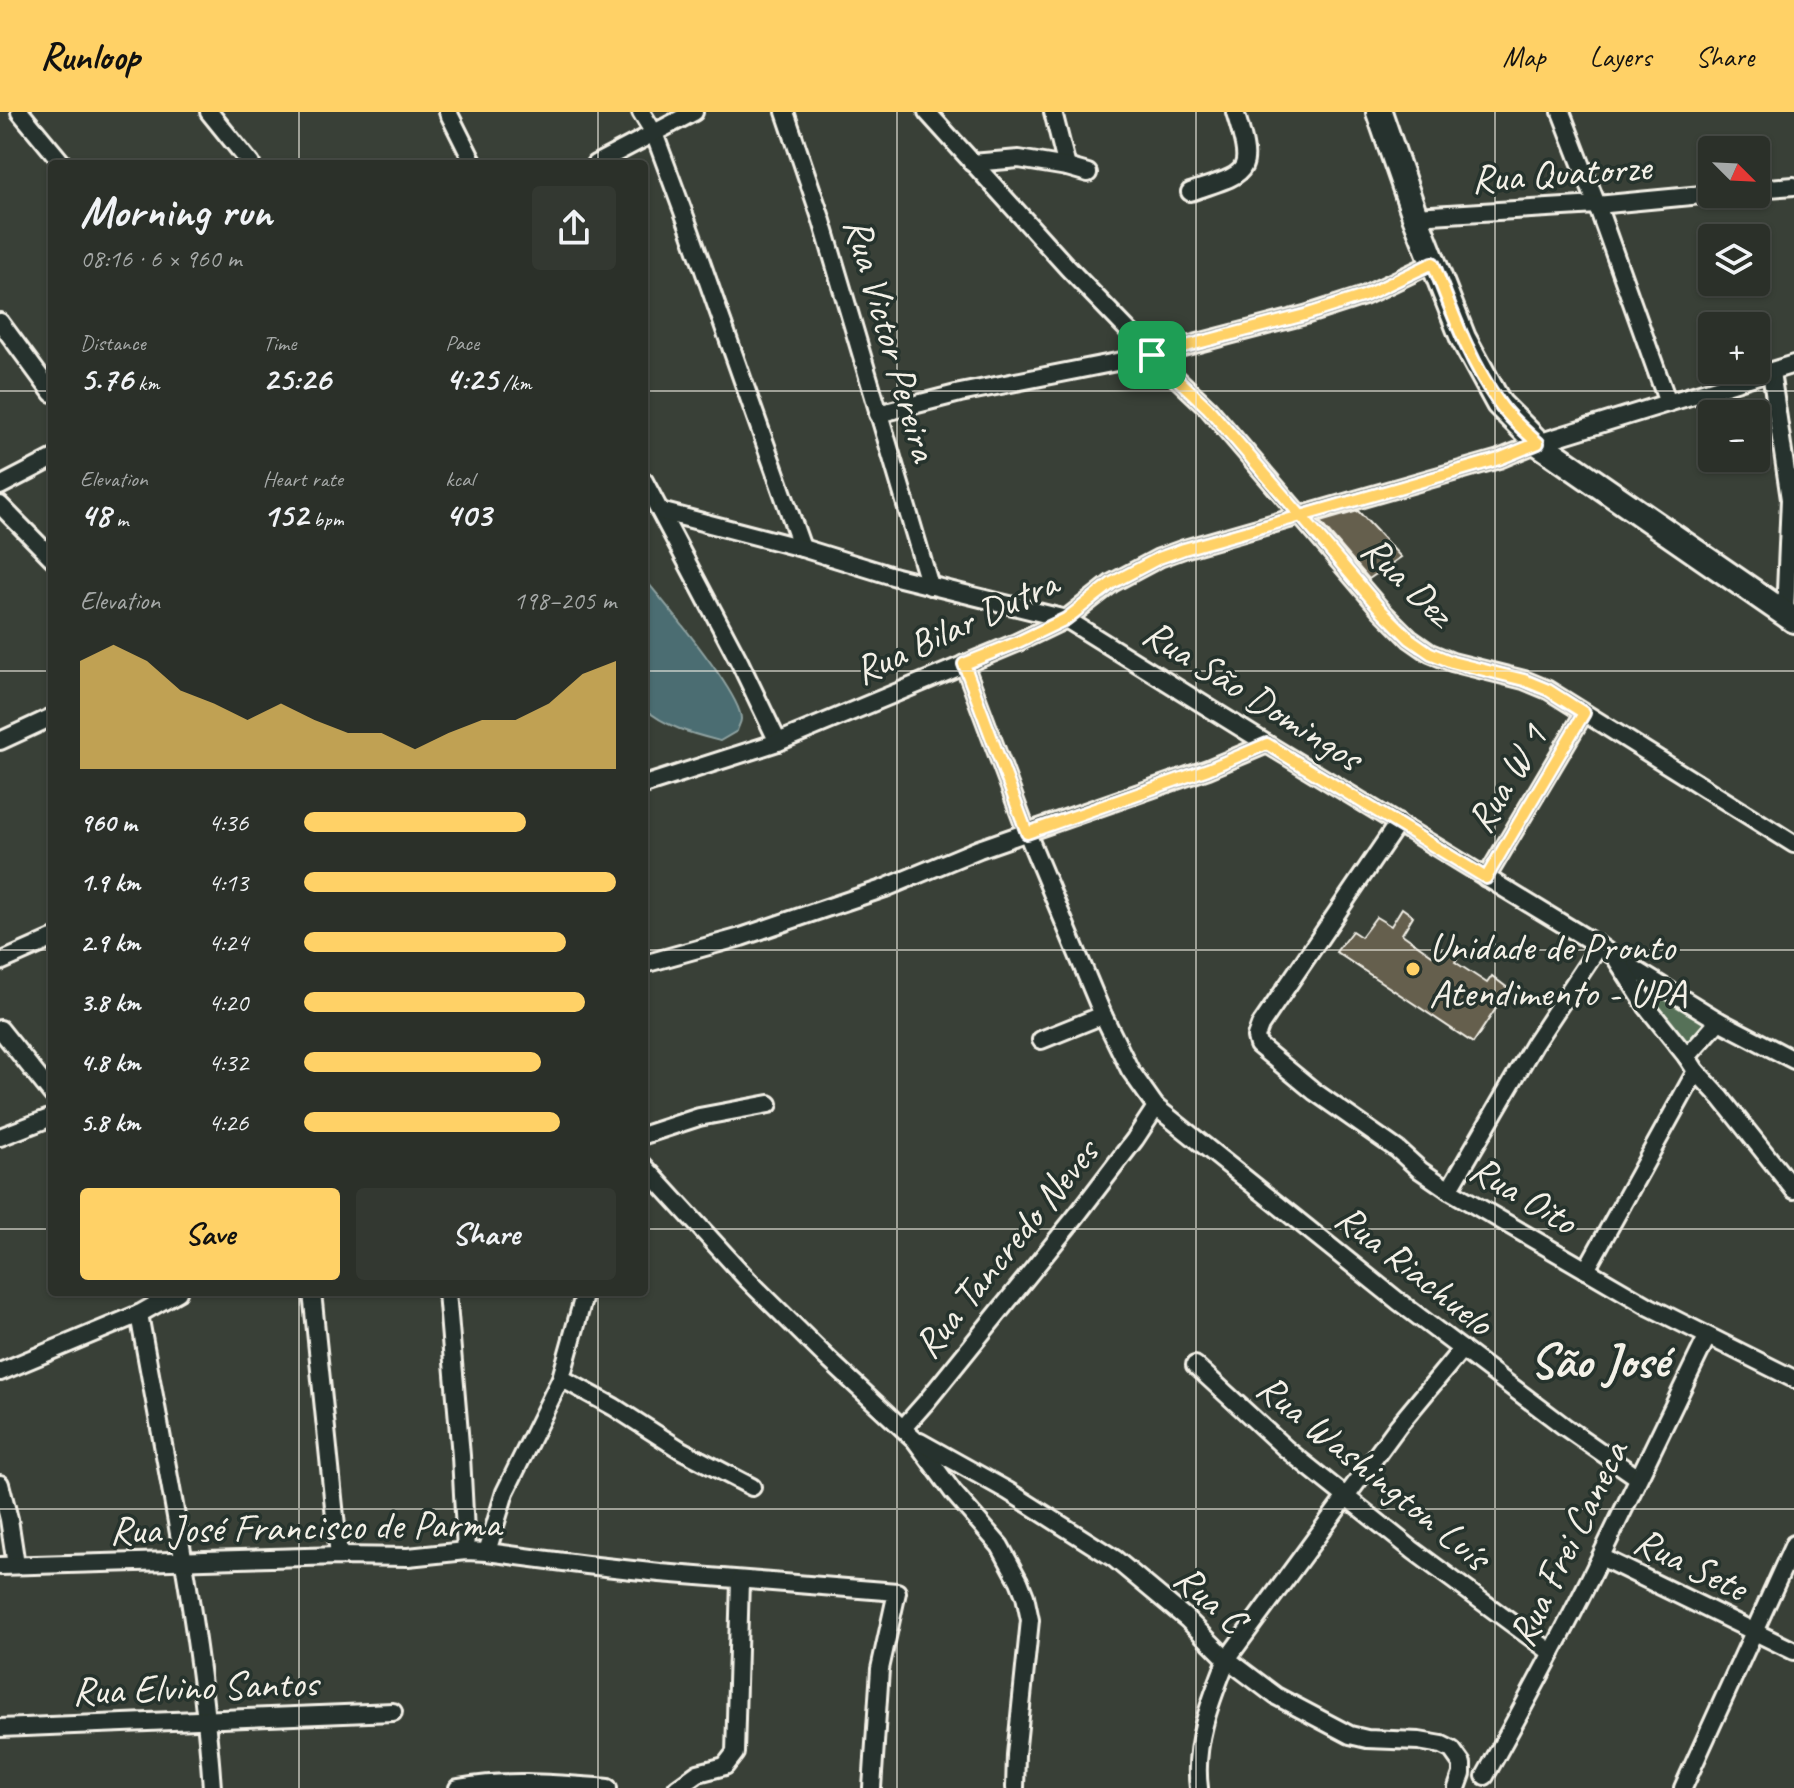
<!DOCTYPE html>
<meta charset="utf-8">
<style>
:root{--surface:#2b3029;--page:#333831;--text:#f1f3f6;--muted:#a6a9a8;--line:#474b46;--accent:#ffd166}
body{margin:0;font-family:Caveat,sans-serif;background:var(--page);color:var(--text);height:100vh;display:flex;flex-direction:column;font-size:30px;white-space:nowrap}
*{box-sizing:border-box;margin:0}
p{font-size:26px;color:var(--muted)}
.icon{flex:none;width:44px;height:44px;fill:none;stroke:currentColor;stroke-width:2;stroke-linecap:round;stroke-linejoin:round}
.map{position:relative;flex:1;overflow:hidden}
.panel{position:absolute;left:48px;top:48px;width:600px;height:1136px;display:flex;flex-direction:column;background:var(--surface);border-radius:8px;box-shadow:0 2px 6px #0004,0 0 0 2px var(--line)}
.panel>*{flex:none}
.needle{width:52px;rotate:114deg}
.buttons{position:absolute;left:1698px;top:24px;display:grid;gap:16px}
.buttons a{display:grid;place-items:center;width:72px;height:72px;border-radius:8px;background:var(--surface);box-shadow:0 2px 6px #0004,0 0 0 2px var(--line);font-size:40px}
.pin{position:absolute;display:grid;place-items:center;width:68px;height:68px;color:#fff;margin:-34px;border-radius:16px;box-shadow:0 4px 12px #0006}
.round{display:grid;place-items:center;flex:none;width:84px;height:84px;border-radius:8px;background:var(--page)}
.overview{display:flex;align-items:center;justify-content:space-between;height:136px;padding:0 32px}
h1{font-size:44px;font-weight:700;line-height:60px}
.metrics{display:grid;grid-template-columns:repeat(3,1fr);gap:12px;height:136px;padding:8px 32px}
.metrics div{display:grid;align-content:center}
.metrics b{font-size:34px;font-weight:700}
.metrics small{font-size:22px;font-weight:400}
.metrics p{font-size:22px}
.chart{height:224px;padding:16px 32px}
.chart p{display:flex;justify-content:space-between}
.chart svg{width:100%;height:144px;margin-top:8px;fill:var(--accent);opacity:.7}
.cta{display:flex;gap:16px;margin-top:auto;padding:16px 32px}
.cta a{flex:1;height:92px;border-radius:8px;background:var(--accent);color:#111;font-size:32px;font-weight:700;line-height:92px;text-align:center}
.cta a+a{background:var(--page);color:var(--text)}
ul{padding:0 32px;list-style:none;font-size:26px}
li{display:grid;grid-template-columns:128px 96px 1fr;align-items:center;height:60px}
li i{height:20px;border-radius:10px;background:var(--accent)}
header{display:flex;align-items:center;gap:48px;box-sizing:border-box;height:112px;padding:0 40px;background:var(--accent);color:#111}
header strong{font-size:38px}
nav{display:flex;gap:44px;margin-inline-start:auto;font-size:28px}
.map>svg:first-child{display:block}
</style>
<header>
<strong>Runloop</strong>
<nav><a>Map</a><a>Layers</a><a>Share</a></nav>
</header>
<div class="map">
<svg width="1794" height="1676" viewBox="0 0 1794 1676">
<rect width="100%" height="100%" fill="#394037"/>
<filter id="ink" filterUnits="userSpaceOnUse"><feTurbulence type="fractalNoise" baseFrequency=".0125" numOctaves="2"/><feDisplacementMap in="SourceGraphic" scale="16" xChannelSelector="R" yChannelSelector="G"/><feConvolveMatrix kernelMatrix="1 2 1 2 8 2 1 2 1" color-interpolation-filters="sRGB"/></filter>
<g filter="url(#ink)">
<path fill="#567158" stroke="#a5b1a0" stroke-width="2" d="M1622,853L1712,908L1690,937Z"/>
<path fill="#4b6d72" stroke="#8fa2a1" stroke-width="2" d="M644,466C663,489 741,581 741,607C741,611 738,615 737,619L720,629C693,622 665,615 644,596Z"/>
<g fill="#655f4e" stroke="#f4f1e8" stroke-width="2">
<path d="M1358,399L1401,445L1369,467L1320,410Z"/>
<path d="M1402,796L1413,804L1402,822L1432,843L1440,837H1451L1459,843L1455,850L1487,871L1492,864L1509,877L1473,931L1336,840L1352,819L1361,825L1376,805L1391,814Z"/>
</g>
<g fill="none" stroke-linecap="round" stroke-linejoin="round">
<g stroke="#f4f1e8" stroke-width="22">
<g id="street">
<path d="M20,0L63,52"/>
<path d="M209,0L251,52"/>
<path d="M448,0L474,52"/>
<path d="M641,0L654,21L688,113L802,436"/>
<path d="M785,0L822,109L930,474"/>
<path d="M927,0L1068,156L1152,243L1208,296L1381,498L1410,527L1430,541L1452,550L1524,568L1548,578L1794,732"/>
<path d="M1053,0L1067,55"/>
<path d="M1561,0L1597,93L1668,291"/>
<path d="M972,51L1019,47L1067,55L1088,61"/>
<path d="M595,52L694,0"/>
<path d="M1756,77L1794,74"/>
<path d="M1190,80C1249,60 1255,64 1235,0"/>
<path d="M1415,104L1597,93L1712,82"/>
<path d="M0,210L52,281"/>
<path d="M1771,260L1790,387L1785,502"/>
<path d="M878,302L960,281L1152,243L1305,203L1364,184L1433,151"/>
<path d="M644,369L739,549L778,630"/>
<path d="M0,374L52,347"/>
<path d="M0,393L52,446"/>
<path d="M660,399L802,436L896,465L1066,507L1267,632L1599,834L1615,845L1719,909L1794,948"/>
<path d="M964,552L1027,721L1103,903L1130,958L1156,995L1398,1189L1565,1315L1637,1365"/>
<path d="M0,629L52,605"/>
<path d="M644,673L778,630L1016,531L1066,507L1112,471L1159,446L1184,437L1499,347L1538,331L1794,252"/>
<path d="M1398,711L1260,914L1256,925L1258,933L1315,980L1398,1038L1420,1058L1449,1078L1650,1195L1794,1267"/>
<path d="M1486,766L1584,601"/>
<path d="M1617,848L1647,895L1687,945L1696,959L1721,986L1794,1078"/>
<path d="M0,850L52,827"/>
<path d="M644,852L741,825L885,776L979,737L1208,657L1267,632"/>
<path d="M0,917L52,982"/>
<path d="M1041,928L1103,903"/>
<path d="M1687,945L1719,909"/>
<path d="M644,1023L699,1005L769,992"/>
<path d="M0,1025L52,1005"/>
<path d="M644,1054L748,1168L827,1246L915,1328L953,1380L1000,1434L1019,1469L1025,1484L1030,1508L1016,1643L1015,1676"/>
<path d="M1449,1078L1534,932L1599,834"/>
<path d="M1586,1158L1696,959"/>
<path d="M312,1180L339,1444"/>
<path d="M447,1180L461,1344L466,1439"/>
<path d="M139,1202C167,1359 201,1516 212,1676"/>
<path d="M1195,1253L1285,1336L1414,1439L1552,1541"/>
<path d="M0,1260L139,1202L178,1180"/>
<path d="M561,1266L614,1295L681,1338L752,1375"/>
<path d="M903,1316L926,1290L1077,1103L1135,1027L1156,995"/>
<path d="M920,1330L1008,1379L1115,1447L1187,1507L1227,1547L1276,1584L1350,1623L1367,1627L1419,1629L1442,1633L1452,1638L1462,1652V1662L1457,1676"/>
<path d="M0,1372L9,1407L16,1453"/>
<path d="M487,1440L505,1380L561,1266L585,1180"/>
<path d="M1601,1445L1794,1539"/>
<path d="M0,1454L339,1444L408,1445L466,1439L487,1440L587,1453L660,1461L897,1480L880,1557L872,1676"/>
<path d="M0,1616L393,1600"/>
<path d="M1485,1664C1525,1592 1565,1519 1601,1444C1636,1371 1671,1298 1707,1225"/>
<path d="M458,1676C508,1667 557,1672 608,1676"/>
<path d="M677,1676L698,1661L725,1654L735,1641L740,1468"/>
<path d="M1199,1676C1193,1631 1211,1588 1227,1547L1398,1314L1462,1237"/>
<path d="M1683,1676L1794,1432"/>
</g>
</g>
<g stroke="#f4f1e8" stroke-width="30">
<path id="secondary" d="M1379,0L1415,104L1463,226L1499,292L1538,331L1794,508"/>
</g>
<use href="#street" stroke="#26332d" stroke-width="16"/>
<use href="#secondary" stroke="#26332d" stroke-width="24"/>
</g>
</g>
<g fill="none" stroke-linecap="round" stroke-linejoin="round" filter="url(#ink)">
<g stroke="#fff" stroke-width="16">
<path id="route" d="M1152,243L1208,296L1301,404L1184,437L1159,446L1112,471L1066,507L1016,531L964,552L1027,721L1208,657L1267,632L1486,766L1584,601L1548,578L1524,568L1452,550L1430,541L1410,527L1381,498L1301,404L1499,347L1538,331C1525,319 1509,306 1499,291C1469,249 1452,199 1433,151L1364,184L1305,203L1152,243"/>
</g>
<use href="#route" stroke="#ffd166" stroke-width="10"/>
</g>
<path fill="none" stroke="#f4f1e8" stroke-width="2" stroke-opacity="0.55" d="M299,0V52M598,0V52M897,0V1676M1196,0V1676M1495,0V1676M0,279H52M644,279H1794M0,559H52M644,559H1794M0,838H52M644,838H1794M0,1117H52M644,1117H1794M299,1180V1676M598,1180V1676M0,1397H1794"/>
<circle fill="#ffd166" stroke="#26332d" stroke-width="3" cx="1413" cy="857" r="8"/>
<g text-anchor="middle" stroke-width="7" stroke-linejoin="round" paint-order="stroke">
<g font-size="40" fill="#f4f1e8" stroke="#26332d">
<text transform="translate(1561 60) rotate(-4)" y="14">Rua Quatorze</text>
<text transform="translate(892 227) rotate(74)" y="14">Rua Victor Pereira</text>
<text transform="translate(1408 468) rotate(44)" y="14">Rua Dez</text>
<text transform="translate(955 514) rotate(-25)" y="14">Rua Bilar Dutra</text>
<text transform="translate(1253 582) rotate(32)" y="14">Rua São Domingos</text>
<text transform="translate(1506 666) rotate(-59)" y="14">Rua W 1</text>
<text transform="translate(1524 1082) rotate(31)" y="14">Rua Oito</text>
<text transform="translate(1005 1136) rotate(-51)" y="14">Rua Tancredo Neves</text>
<text transform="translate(1415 1157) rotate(38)" y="14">Rua Riachuelo</text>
<text transform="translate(1374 1359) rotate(39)" y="14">Rua Washington Luís</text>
<text transform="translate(305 1414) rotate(-1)" y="14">Rua José Francisco de Parma</text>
<text transform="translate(1567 1431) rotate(-64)" y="14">Rua Frei Caneca</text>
<text transform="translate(1691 1451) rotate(26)" y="14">Rua Sete</text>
<text transform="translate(1211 1486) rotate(42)" y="14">Rua C</text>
<text transform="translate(195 1574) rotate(-2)" y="14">Rua Elvino Santos</text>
</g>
<g font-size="40" fill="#f4f1e8" stroke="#26332d" text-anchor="start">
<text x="1429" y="848">Unidade de Pronto<tspan x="1429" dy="46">Atendimento - UPA</tspan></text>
</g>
<g font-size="48" font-weight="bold" fill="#f4f1e8" stroke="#26332d">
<text x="1599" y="1265">São José</text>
</g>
</g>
</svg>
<div class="buttons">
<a><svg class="needle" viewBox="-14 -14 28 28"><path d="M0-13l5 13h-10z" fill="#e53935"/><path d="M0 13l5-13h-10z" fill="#a6a9a8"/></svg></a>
<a><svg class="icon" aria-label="layers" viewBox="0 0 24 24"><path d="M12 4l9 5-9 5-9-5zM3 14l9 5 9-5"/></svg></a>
<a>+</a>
<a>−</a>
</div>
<div class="pin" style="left:1152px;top:243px;background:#1e9e55"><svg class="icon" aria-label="arrive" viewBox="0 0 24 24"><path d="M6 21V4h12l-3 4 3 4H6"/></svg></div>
<section class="panel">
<div class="overview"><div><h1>Morning run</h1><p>08:16 · 6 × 960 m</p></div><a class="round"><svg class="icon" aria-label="share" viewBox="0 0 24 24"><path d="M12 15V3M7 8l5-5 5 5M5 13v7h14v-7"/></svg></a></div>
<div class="metrics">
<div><p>Distance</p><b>5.76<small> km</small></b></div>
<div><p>Time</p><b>25:26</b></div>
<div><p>Pace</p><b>4:25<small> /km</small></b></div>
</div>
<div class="metrics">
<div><p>Elevation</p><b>48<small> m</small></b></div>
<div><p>Heart rate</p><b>152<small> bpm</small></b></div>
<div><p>kcal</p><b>403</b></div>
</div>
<div class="chart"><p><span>Elevation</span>198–205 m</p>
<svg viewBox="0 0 160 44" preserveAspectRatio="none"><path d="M0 44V11L10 6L20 11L30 20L40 24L50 29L60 24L70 29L80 33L90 33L100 38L110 33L120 29L130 29L140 24L150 15L160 11V44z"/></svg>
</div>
<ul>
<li><b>960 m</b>4:36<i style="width:71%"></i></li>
<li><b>1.9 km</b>4:13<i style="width:100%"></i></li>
<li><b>2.9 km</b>4:24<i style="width:84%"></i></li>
<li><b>3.8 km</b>4:20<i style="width:90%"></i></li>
<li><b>4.8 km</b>4:32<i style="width:76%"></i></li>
<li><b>5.8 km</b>4:26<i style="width:82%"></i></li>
</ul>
<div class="cta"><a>Save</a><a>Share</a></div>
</section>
</div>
